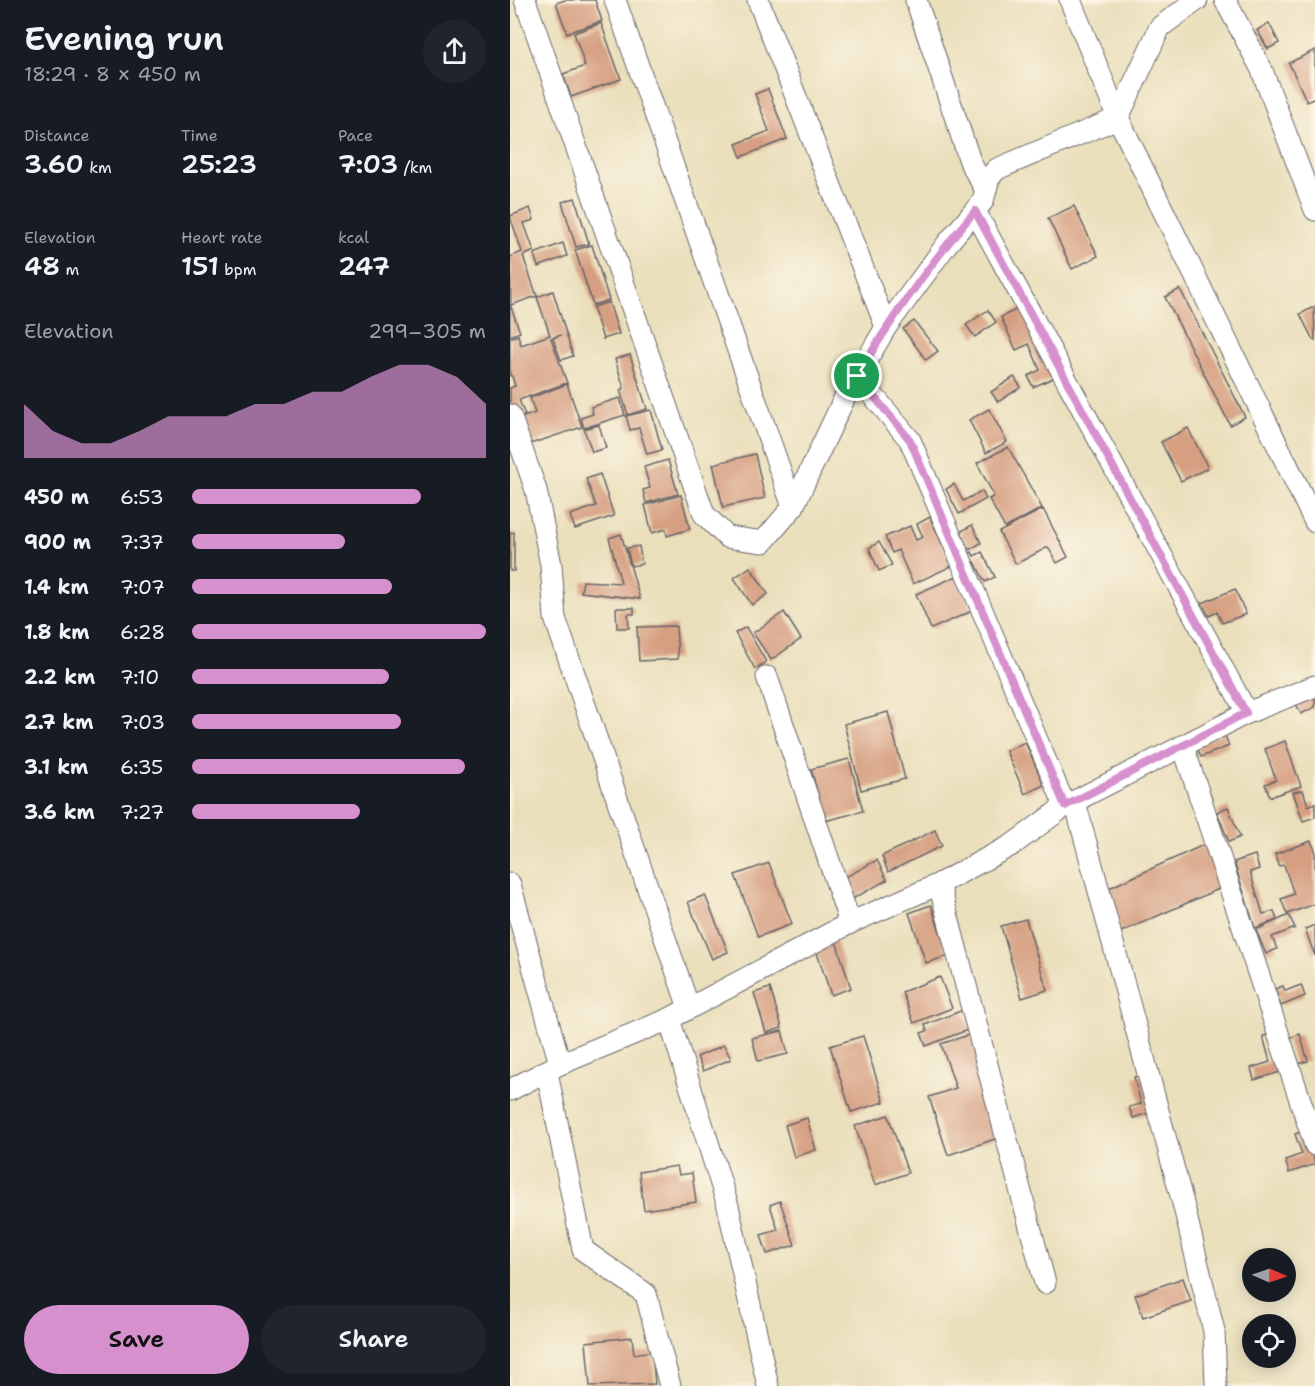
<!DOCTYPE html>
<meta charset="utf-8">
<style>
:root{--surface:#171b24;--page:#20242c;--text:#f1f3f6;--muted:#9ea1a6;--accent:#d690ce}
body{margin:0;font-family:"Shantell Sans",sans-serif;background:var(--page);color:var(--text);height:100vh;display:flex;flex-direction:column;font-size:22px;white-space:nowrap}
*{box-sizing:border-box;margin:0}
p{font-size:20px;color:var(--muted)}
.icon{flex:none;width:33px;height:33px;fill:none;stroke:currentColor;stroke-width:2;stroke-linecap:round;stroke-linejoin:round}
.map{position:relative;flex:1;overflow:hidden}
.sheet{display:flex;flex-direction:column;background:var(--surface);width:510px}
.sheet>*{flex:none}
.needle{width:39px;rotate:92deg}
.tools{position:absolute;left:732px;top:1248px;display:grid;gap:12px}
.tools a{display:grid;place-items:center;width:54px;height:54px;border-radius:50%;background:var(--surface);box-shadow:0 3px 15px #0003;font-size:30px}
.pin{position:absolute;display:grid;place-items:center;width:51px;height:51px;color:#fff;margin:-26px;border:3px solid #fff;border-radius:50%;box-shadow:0 2px 6px #0007}
.round{display:grid;place-items:center;flex:none;width:63px;height:63px;border-radius:32px;background:var(--page)}
.overview{display:flex;align-items:center;justify-content:space-between;height:102px;padding:0 24px}
h1{font-size:33px;font-weight:600;line-height:45px}
.stats{display:grid;grid-template-columns:repeat(3,1fr);gap:9px;height:102px;padding:6px 24px}
.stats div{display:grid;align-content:center}
.stats b{font-size:26px;font-weight:600}
.stats small{font-size:16px;font-weight:400}
.stats p{font-size:16px}
.chart{height:168px;padding:12px 24px}
.chart p{display:flex;justify-content:space-between}
.chart svg{width:100%;height:108px;margin-top:6px;fill:var(--accent);opacity:.7}
.button{display:flex;gap:12px;margin-top:auto;padding:12px 24px}
.button a{flex:1;height:69px;border-radius:36px;background:var(--accent);color:#111;font-size:24px;font-weight:600;line-height:69px;text-align:center}
.button a+a{background:var(--page);color:var(--text)}
ul{padding:0 24px;list-style:none;font-size:20px}
li{display:grid;grid-template-columns:96px 72px 1fr;align-items:center;height:45px}
li i{height:15px;border-radius:8px;background:var(--accent)}
main{display:flex;flex:1;min-height:0}
.map>svg:first-child{display:block}
</style>
<main>
<section class="sheet">
<div class="overview"><div><h1>Evening run</h1><p>18:29 · 8 × 450 m</p></div><a class="round"><svg class="icon" aria-label="share" viewBox="0 0 24 24"><path d="M12 15V3M7 8l5-5 5 5M5 13v7h14v-7"/></svg></a></div>
<div class="stats">
<div><p>Distance</p><b>3.60<small> km</small></b></div>
<div><p>Time</p><b>25:23</b></div>
<div><p>Pace</p><b>7:03<small> /km</small></b></div>
</div>
<div class="stats">
<div><p>Elevation</p><b>48<small> m</small></b></div>
<div><p>Heart rate</p><b>151<small> bpm</small></b></div>
<div><p>kcal</p><b>247</b></div>
</div>
<div class="chart"><p><span>Elevation</span>299–305 m</p>
<svg viewBox="0 0 160 44" preserveAspectRatio="none"><path d="M0 44V22L10 33L20 38L30 38L40 33L50 27L60 27L70 27L80 22L90 22L100 17L110 17L120 11L130 6L140 6L150 11L160 22V44z"/></svg>
</div>
<ul>
<li><b>450 m</b>6:53<i style="width:78%"></i></li>
<li><b>900 m</b>7:37<i style="width:52%"></i></li>
<li><b>1.4 km</b>7:07<i style="width:68%"></i></li>
<li><b>1.8 km</b>6:28<i style="width:100%"></i></li>
<li><b>2.2 km</b>7:10<i style="width:67%"></i></li>
<li><b>2.7 km</b>7:03<i style="width:71%"></i></li>
<li><b>3.1 km</b>6:35<i style="width:93%"></i></li>
<li><b>3.6 km</b>7:27<i style="width:57%"></i></li>
</ul>
<div class="button"><a>Save</a><a>Share</a></div>
</section>
<div class="map">
<svg width="805" height="1386" viewBox="0 0 805 1386">
<rect width="100%" height="100%" fill="#fcf5e5"/>
<filter id="ink" filterUnits="userSpaceOnUse"><feTurbulence type="fractalNoise" baseFrequency=".0167" numOctaves="2"/><feDisplacementMap in="SourceGraphic" scale="12" xChannelSelector="R" yChannelSelector="G"/><feConvolveMatrix kernelMatrix="1 2 1 2 8 2 1 2 1" color-interpolation-filters="sRGB"/></filter>
<filter id="wash" filterUnits="userSpaceOnUse"><feTurbulence type="fractalNoise" baseFrequency=".008" numOctaves="4" result="noise"/><feDisplacementMap in="SourceGraphic" scale="24" xChannelSelector="R" yChannelSelector="G"/><feGaussianBlur stdDeviation="1.35" result="paint"/><feColorMatrix in="noise" values="0 0 0 0 0 0 0 0 0 0 0 0 0 0 0 0 0 1.4 0 .05"/><feComposite in="paint" operator="in"/></filter>
<g filter="url(#wash)">
<rect width="100%" height="100%" fill="#eadfbb"/>
<g id="blocks">
<g fill="#d69f81">
<path d="M55,0H85L92,21L57,33L46,3Z"/>
<path d="M91,23L111,79L61,97L53,74L75,66L64,33Z"/>
<path d="M759,23L769,43L758,49L747,30Z"/>
<path d="M805,50V98L797,102L779,63Z"/>
<path d="M258,89L277,139L231,157L226,144L259,131L245,94Z"/>
<path d="M65,198L79,244L66,247L52,202Z"/>
<path d="M564,206L588,256L562,269L538,218Z"/>
<path d="M20,208L24,220L14,223L24,251L13,256L27,296L1,305L0,257L12,252L0,216Z"/>
<path d="M53,243L57,256L28,267L24,254Z"/>
<path d="M82,245L99,300L83,305L65,250Z"/>
<path d="M670,289L735,417L720,425L655,297Z"/>
<path d="M43,291L63,356L51,360L43,338L51,335L41,338L57,383L9,400L15,415L3,420L0,412V388L5,386L2,376H0V338L8,335L11,345L40,335L27,297Z"/>
<path d="M99,302L109,334L93,339L83,307Z"/>
<path d="M0,304L10,332L0,336Z"/>
<path d="M518,304L550,375L523,387L518,376L530,370L519,344L506,350L491,317Z"/>
<path d="M804,307L805,340H803L790,314Z"/>
<path d="M478,310L486,322L465,337L456,325Z"/>
<path d="M404,321L428,351L416,360L393,329Z"/>
<path d="M120,355L137,409L118,415L110,390L114,388L105,359Z"/>
<path d="M504,377L511,387L488,402L481,392Z"/>
<path d="M57,384L72,427L14,446L11,418L25,413L20,398Z"/>
<path d="M110,398L115,415L74,428L71,418L83,414L81,407Z"/>
<path d="M479,409L497,442L476,453L459,420Z"/>
<path d="M141,410L152,450L137,454L129,428L120,430L116,416Z"/>
<path d="M89,425L96,448L82,452L74,429Z"/>
<path d="M678,428L698,468L671,481L651,442Z"/>
<path d="M498,447L532,508L495,528L479,499L484,496L467,463Z"/>
<path d="M245,454L255,498L213,507L203,464Z"/>
<path d="M158,460L168,494L136,503L133,490L140,488L134,467Z"/>
<path d="M90,474L104,516L65,529L60,515L86,506L76,479Z"/>
<path d="M444,484L453,501L472,491L476,499L449,514L436,489Z"/>
<path d="M171,495L180,529L157,536L156,529L142,533L135,505Z"/>
<path d="M533,509L558,557L547,563L538,547L506,564L489,532Z"/>
<path d="M420,517L442,566L403,584L388,550L382,553L375,537L400,526L406,540L413,537L407,524Z"/>
<path d="M462,525L471,543L459,550L450,532Z"/>
<path d="M4,532V571H0V533Z"/>
<path d="M111,534L130,599L71,592L73,581L111,583L99,538Z"/>
<path d="M369,542L382,565L369,571L359,548Z"/>
<path d="M129,546L132,564L121,566L117,548Z"/>
<path d="M462,552L464,556L472,552L485,577L475,582L465,562L457,567L452,557Z"/>
<path d="M240,567L258,594L242,605L224,578Z"/>
<path d="M447,576L462,611L421,629L406,594Z"/>
<path d="M725,589L736,614L712,623L707,612L699,616L692,603Z"/>
<path d="M106,608H124V614H118L119,628H107Z"/>
<path d="M274,612L291,639L261,660L243,633Z"/>
<path d="M166,626L168,659L129,661L127,627Z"/>
<path d="M236,627L256,662L245,669L225,633Z"/>
<path d="M805,691V707L791,714L785,702Z"/>
<path d="M378,712L395,779L351,790L334,724Z"/>
<path d="M714,733L719,746L691,757L686,745Z"/>
<path d="M775,741L791,786L760,797L755,784L766,780L755,749Z"/>
<path d="M515,742L534,785L515,794L496,751Z"/>
<path d="M339,759L353,811L315,821L301,769Z"/>
<path d="M793,790L798,806L805,803V817L793,821L783,792Z"/>
<path d="M718,807L730,837L719,842L707,812Z"/>
<path d="M425,830L432,846L378,872L372,856Z"/>
<path d="M702,841L718,885L611,932L597,889Z"/>
<path d="M801,841L805,850V904L777,914L771,899L784,894L774,865L769,866L765,854Z"/>
<path d="M745,855L749,869L740,872L753,914L764,911L767,920L745,928L724,862Z"/>
<path d="M367,860L377,880L339,901L328,881Z"/>
<path d="M259,863L282,924L248,937L225,875Z"/>
<path d="M195,895L218,952L202,959L178,902Z"/>
<path d="M421,905L438,956L416,963L399,913Z"/>
<path d="M779,915L785,928L762,937L767,949L756,954L746,930Z"/>
<path d="M516,919L537,990L512,998L491,926Z"/>
<path d="M805,925V956L795,929Z"/>
<path d="M325,938L341,988L321,995L305,947Z"/>
<path d="M430,977L442,1008L404,1023L392,992Z"/>
<path d="M791,985L795,996L771,1006L765,989L773,986L775,991Z"/>
<path d="M260,988L272,1028L256,1033L244,993Z"/>
<path d="M453,1010L460,1029L416,1046L411,1033L417,1031L415,1025Z"/>
<path d="M272,1031L278,1054L248,1061L242,1038Z"/>
<path d="M766,1033L777,1070L744,1080L741,1068L760,1062L753,1036Z"/>
<path d="M461,1034L494,1136L438,1155L419,1097L446,1088L431,1044Z"/>
<path d="M790,1034L798,1061L785,1065L777,1039Z"/>
<path d="M353,1036L374,1102L341,1112L320,1046Z"/>
<path d="M214,1045L221,1059L193,1071L187,1057Z"/>
<path d="M635,1074L645,1111L623,1118L619,1107L631,1104L624,1077Z"/>
<path d="M378,1115L398,1173L365,1185L345,1126Z"/>
<path d="M297,1118L306,1150L284,1157L275,1125Z"/>
<path d="M797,1130L805,1164L779,1173L775,1160L792,1154L785,1134Z"/>
<path d="M167,1166L169,1175L182,1173L186,1202L134,1210L129,1172Z"/>
<path d="M270,1201L285,1245L257,1254L251,1235L268,1230L260,1205Z"/>
<path d="M673,1278L681,1301L633,1317L625,1295Z"/>
<path d="M122,1337L124,1354L142,1351L145,1384L80,1386L76,1342Z"/>
</g>
</g>
</g>
<g filter="url(#ink)">
<use href="#blocks" fill-opacity="0" stroke="#686468" stroke-width="1.5"/>
<g fill="none" stroke-linecap="round" stroke-linejoin="round">
<g stroke="#686468" stroke-width="23">
<g id="street">
<path d="M15,0L194,514L217,537L253,542L283,507L335,397L376,327L437,244L473,201L479,178L487,169L608,118L650,27L687,0"/>
<path d="M105,0L283,507"/>
<path d="M248,0L376,327"/>
<path d="M406,0L461,164L476,190"/>
<path d="M560,0L608,118L805,522"/>
<path d="M715,0L751,68L805,210"/>
<path d="M465,211L737,713"/>
<path d="M347,376L400,440L555,806"/>
<path d="M0,415L26,490L41,565L45,618L179,1008"/>
<path d="M257,677L340,923"/>
<path d="M673,746L805,1145"/>
<path d="M565,802L674,1207L704,1331L706,1386"/>
<path d="M0,884L50,1064"/>
<path d="M429,884L535,1283"/>
<path d="M159,1019L218,1206L258,1386"/>
<path d="M37,1072L73,1250L136,1294L160,1386"/>
<path d="M0,1090L50,1064L159,1019L340,923L429,884L502,845L555,806L737,713L805,686"/>
</g>
</g>
<use href="#street" stroke="#fff" stroke-width="21"/>
</g>
</g>
<g fill="none" stroke-linecap="round" stroke-linejoin="round" filter="url(#ink)">
<g stroke="#fff" stroke-width="12">
<path id="route" d="M465,211L736,713L555,806L400,440L347,376C382,317 421,262 465,211Z"/>
</g>
<use href="#route" stroke="#d690ce" stroke-width="8"/>
</g>
</svg>
<div class="tools">
<a><svg class="needle" viewBox="-14 -14 28 28"><path d="M0-13l5 13h-10z" fill="#e53935"/><path d="M0 13l5-13h-10z" fill="#9ea1a6"/></svg></a>
<a><svg class="icon" aria-label="locate" viewBox="0 0 24 24"><circle cx="12" cy="12" r="6"/><path d="M12 2v4M12 18v4M2 12h4M18 12h4"/></svg></a>
</div>
<div class="pin" style="left:347px;top:376px;background:#1e9e55"><svg class="icon" aria-label="arrive" viewBox="0 0 24 24"><path d="M6 21V4h12l-3 4 3 4H6"/></svg></div>
</div>
</main>
